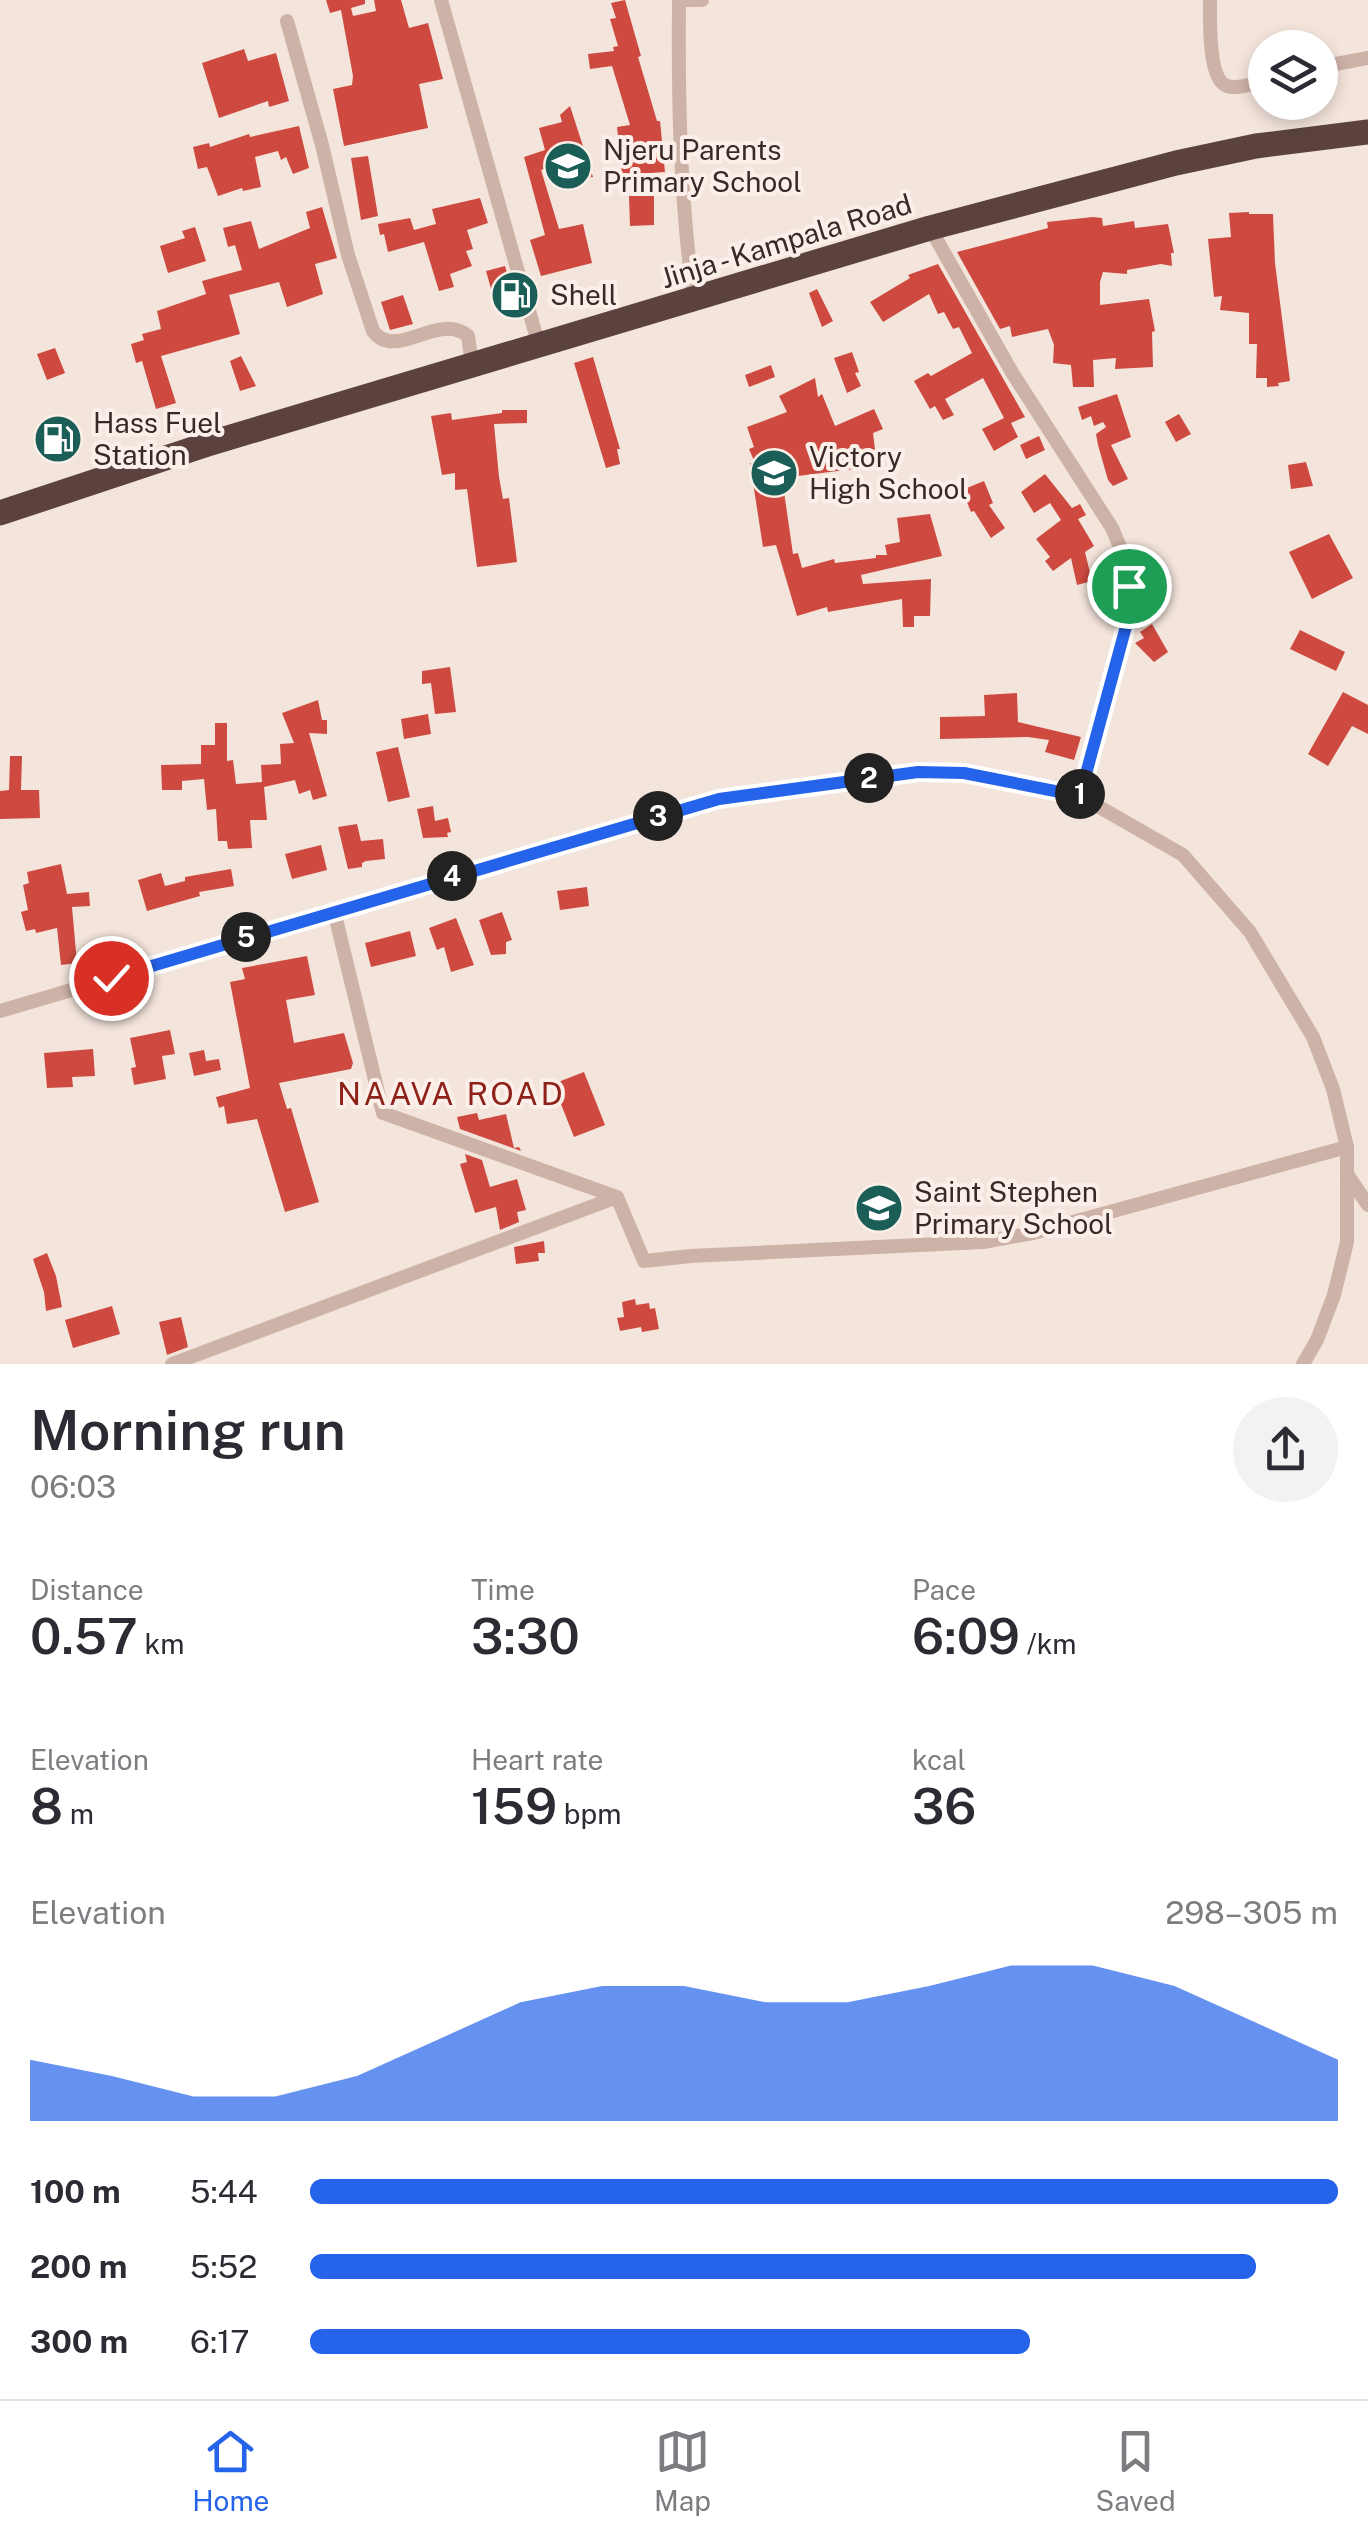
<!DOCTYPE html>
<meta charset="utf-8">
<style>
:root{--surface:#fff;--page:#f2f2f3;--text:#2b2b33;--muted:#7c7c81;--line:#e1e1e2;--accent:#2563eb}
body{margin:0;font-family:"Public Sans",sans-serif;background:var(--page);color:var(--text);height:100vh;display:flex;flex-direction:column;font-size:38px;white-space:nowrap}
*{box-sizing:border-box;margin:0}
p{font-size:32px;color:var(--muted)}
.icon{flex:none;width:55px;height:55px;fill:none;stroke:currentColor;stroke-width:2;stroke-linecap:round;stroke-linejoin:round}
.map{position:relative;height:1364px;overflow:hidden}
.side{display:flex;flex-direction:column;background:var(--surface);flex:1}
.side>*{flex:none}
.fabs{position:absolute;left:1248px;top:30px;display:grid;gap:20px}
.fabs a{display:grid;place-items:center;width:90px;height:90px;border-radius:50%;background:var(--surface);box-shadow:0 5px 15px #0003;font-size:50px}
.pin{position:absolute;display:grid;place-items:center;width:85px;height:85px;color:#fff;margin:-42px;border:5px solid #fff;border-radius:50%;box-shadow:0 2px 10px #0007}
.km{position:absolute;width:50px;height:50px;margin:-25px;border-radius:50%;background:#222;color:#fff;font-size:28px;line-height:50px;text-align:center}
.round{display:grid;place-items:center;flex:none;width:105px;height:105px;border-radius:52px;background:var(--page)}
.headline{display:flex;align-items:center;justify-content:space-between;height:170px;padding:0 30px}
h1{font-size:55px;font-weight:600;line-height:75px}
.figures{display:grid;grid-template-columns:repeat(3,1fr);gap:15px;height:170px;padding:10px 30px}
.figures div{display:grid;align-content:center}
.figures b{font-size:50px;font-weight:600}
.figures small{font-size:28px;font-weight:400}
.figures p{font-size:28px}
.chart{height:280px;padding:20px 30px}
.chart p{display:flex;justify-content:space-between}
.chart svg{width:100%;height:180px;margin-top:10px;fill:var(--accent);opacity:.7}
ul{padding:0 30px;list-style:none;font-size:32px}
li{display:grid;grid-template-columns:160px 120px 1fr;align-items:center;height:75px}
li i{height:25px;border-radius:12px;background:var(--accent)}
.dock{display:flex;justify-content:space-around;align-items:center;height:140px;border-top:2px solid var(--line);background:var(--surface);font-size:28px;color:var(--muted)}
.dock a{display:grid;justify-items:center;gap:5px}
.dock .on{color:var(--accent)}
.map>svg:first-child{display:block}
</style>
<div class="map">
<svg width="1368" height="1364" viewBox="0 0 1368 1364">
<rect width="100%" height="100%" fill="#f4e5dc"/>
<g fill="#ce4a40">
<path d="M326,0H365V4L351,8L353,16L376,11L374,0H401L409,28L428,23L443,79L419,84L428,128L344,146L333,89L352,85L353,76L341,10L330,13Z"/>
<path d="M625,0L641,56L638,57L657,121H660L665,172L622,175L617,127L630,125L612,66L590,69L588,54L614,51L613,47L618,46L610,19L616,18L611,3Z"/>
<path d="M244,49L248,61L276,53L289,101L269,107L268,101L219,118L202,63Z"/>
<path d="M570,106L593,177L580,178L574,162L541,170L559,229L583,224L592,263L541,276L530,240L545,235L524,157L545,150L539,128L562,122L560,115Z"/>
<path d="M299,126L309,168L293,174L286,157L281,160L278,151L255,157L261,187L243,191L242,188L218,196L207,167L198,169L193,147L209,143L210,147L249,134L250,137Z"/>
<path d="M368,156L378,216L361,220L351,158Z"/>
<path d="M629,196H654V225L630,226Z"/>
<path d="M480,198L488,223L467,230L473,249L466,251L472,266L450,274L454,287L439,291L424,242L388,252L384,234L380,235L378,224L410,218L414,230L436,224L432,209Z"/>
<path d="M322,207L337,258L315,264L323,294L287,307L279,282L229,295L240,334L161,356L176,403L156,409L142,361L136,363L131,344L144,340L142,334L161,329L157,311L206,294L202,281L242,270L235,245L228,247L223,228L251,221L259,249L310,228L306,212Z"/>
<path d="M1249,212V214H1273L1275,263L1290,381L1278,383L1279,386L1267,387V378H1256L1257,344H1249V313L1220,310L1222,296L1214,297L1208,239L1231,237L1229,213Z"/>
<path d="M1093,217L1102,218L1103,226L1134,221L1135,228L1168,224L1174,253H1171L1172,266L1161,264L1127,270V274L1103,272L1100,282V305L1149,299L1155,331L1152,332L1153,367L1115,369L1116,358L1093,360L1094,387H1073L1071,365L1053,363L1054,345L1048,329L1012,337L1010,326L1000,329L957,252L1048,228L1047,222Z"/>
<path d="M195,227L206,261L168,273L160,246L185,238L182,231Z"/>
<path d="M938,264L1025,417L1011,423L1018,437L994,451L982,429L1004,418L983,378L945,399L954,415L943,420L935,406L930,409L914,381L928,373L931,376L972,353L959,327L953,329L944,312L938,314L929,294L883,322L870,302L910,278L908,275Z"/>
<path d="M505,266L514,298L495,303L486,271Z"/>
<path d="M817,289L833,321L822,327L809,293Z"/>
<path d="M403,295L413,324L390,330L381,302Z"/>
<path d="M55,348L65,373L47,380L37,354Z"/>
<path d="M852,352L859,372L855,373L861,386L847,393L834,358Z"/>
<path d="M241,356L256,386L240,391L230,361Z"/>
<path d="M593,357L620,449H617L620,464L606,468L574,363Z"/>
<path d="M771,365L775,377L749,387L745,375Z"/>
<path d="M815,378L818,397L822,394L835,426L874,409L883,429L873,433L877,466L782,478L793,554L798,553L802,568L834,559L835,563L876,558V555H887L885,545L900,542L897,518L930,514L942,556L861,575L863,584L931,579L930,616H914V627H903L902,599L828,612L827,607L797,616L776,545L763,547L750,463H755L749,449L754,447L747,427L787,412L779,396Z"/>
<path d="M1117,394L1131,437L1111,445L1128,479L1113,486L1108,480L1098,445L1096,434L1106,427L1103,422L1094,426L1091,416L1082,420L1078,407Z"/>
<path d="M502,410H527V423L494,424L499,477L503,499L509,498L517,562L477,567L467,489L455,490V473L442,475L431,416L451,413L452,420L502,413Z"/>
<path d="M1179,414L1191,434L1176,442L1165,422Z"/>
<path d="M1039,436L1045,450L1026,459L1020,445Z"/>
<path d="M1306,462L1313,486L1291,489L1288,465Z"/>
<path d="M1045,474L1072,508L1080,504L1086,515L1078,519L1094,546L1085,552L1092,581L1077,585L1071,558L1053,571L1045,561L1050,557L1036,539L1061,520L1050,503L1034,513L1021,492Z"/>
<path d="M984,481L993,503L989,505L1005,528L991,538L974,511L971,512L962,490Z"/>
<path d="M1329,534L1353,578L1312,599L1289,552Z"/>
<path d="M1152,624L1168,652L1154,662L1135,643L1144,638L1140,632Z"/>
<path d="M1300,630L1345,652L1336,671L1290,649Z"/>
<path d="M450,667L456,712L435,714L431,683L422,684V671Z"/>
<path d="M1343,692L1368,705V734L1352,726L1328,766L1308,754Z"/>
<path d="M1017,693L1018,722L1081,737L1074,760L1045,752L1049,740L1028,737L940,739V717L985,716L984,695Z"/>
<path d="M318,700L322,720H327V734L309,733L327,796L313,800L310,790L299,794L295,780L264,787L267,820H250L252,848L228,849L227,841H218L216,809L207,810L204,779L182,781V790H162L161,765L201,764V745H215V723H227V761L233,760L236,784L262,782L261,765L281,764L280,744L294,743L282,713Z"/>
<path d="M428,714L431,734L404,739L401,719Z"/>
<path d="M398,747L410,797L388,802L376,752Z"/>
<path d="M10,756H22L21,790H39L40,818L0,819V791L9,790Z"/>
<path d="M433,806L435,821L448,818L451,832L447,833L448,837L423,838L417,809Z"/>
<path d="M357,824L361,841L383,839L385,859L366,861L362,863V867L348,869L338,827Z"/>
<path d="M321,845L327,870L292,879L285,854Z"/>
<path d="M61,864L67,894L89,892L90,906L72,907L77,963L61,965L57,928L36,933L35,929L26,931L21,912L28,910L23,885L29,883L27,872Z"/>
<path d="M231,869L234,886L199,892L200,896L147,911L138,880L161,873L165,886L185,881V877Z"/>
<path d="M587,887L589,906L560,910L557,891Z"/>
<path d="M502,912L512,940L506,942V954L491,955L479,920Z"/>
<path d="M456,918L474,965L451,972L444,947L437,950L429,928Z"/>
<path d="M410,931L416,956L371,967L365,943Z"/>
<path d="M307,956L315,995L286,1000L294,1043L344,1033L353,1063L351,1069L279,1083L287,1109L291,1108L319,1202L285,1212L257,1119L227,1124L224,1106L219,1108L216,1097L250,1088L230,982L245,979L242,968Z"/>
<path d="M170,1030L175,1054L162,1056L166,1079L134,1085L131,1068L136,1067L130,1038Z"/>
<path d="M93,1049L95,1076L72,1077L73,1087L47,1088L44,1053Z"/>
<path d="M204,1050L206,1061L219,1059L221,1070L194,1076L189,1053Z"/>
<path d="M584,1072L605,1125L574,1137L553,1084Z"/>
<path d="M477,1113L479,1120L506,1114L514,1148L519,1147L521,1151L460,1129L457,1117Z"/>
<path d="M465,1154L482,1160L490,1187L517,1179L526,1210L517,1212L519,1222L500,1230L496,1207L475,1213L460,1164L467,1162Z"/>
<path d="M544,1241L545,1253H538L539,1261L516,1264L514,1247Z"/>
<path d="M47,1253L56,1276L62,1307L46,1311L44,1292L33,1259Z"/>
<path d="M635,1299L636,1305L649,1303L650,1309L655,1308L659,1329L642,1332L641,1327L620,1331L617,1318L624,1317L622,1302Z"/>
<path d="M112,1306L120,1334L73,1348L65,1320Z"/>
<path d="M181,1317L188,1347L167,1355L159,1322Z"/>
</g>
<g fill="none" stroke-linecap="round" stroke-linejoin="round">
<g stroke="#cdb2a7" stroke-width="14">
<path d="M441,0L539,346"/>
<path d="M679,0H702"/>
<path d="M1210,0C1210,18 1208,76 1225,85C1236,91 1254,83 1265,80"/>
<path d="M679,1C678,102 680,200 694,300"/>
<path d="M287,21L322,145L348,255L373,331C396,362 438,311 468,336L472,364"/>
<path d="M1320,67L1368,58"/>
<path d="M930,228L1013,374L1112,528L1123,554L1129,586L1128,619L1080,796"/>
<path d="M334,911L383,1113L617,1197"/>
<path d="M0,1011L719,799L918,772L964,773L1054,788L1080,796L1183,855L1250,932L1313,1037L1333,1089L1347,1147V1242L1334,1295L1317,1340L1303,1364"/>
<path d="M1349,1177L1368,1205"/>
<path d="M172,1364L617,1197L644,1261L691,1256L983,1242L1033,1233L1347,1147"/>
</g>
<path stroke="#5b423e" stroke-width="25" d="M0,513L211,443L930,228L1176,163L1256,146L1368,132"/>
</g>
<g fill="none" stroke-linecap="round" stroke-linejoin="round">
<g stroke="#fff" stroke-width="20">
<path id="route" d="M111,978L719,799L918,772L964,773L1080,796L1128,619L1129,586"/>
</g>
<use href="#route" stroke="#2563eb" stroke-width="12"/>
</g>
<defs>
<g id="school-disc" transform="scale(2.5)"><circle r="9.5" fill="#1a5e57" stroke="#fbf0e9"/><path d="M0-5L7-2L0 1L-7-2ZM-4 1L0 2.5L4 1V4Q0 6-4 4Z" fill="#fff"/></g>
<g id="fuel-disc" transform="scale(2.5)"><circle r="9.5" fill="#1a5e57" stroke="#fbf0e9"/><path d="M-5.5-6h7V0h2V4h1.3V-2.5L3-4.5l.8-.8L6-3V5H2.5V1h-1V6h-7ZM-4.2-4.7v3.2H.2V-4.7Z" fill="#fff"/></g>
</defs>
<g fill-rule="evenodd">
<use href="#school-disc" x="568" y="166"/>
<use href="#fuel-disc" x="515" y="295"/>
<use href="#fuel-disc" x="58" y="439"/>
<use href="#school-disc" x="774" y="473"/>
<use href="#school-disc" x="879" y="1208"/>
</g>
<g text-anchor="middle" stroke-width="8" stroke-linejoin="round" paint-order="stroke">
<g font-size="28" fill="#392a28" stroke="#fbf0e9" text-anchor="start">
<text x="603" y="160">Njeru Parents<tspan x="603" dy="32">Primary School</tspan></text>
<text x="550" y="305">Shell</text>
<text x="93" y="433">Hass Fuel<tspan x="93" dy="32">Station</tspan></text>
<text x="809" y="467">Victory<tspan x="809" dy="32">High School</tspan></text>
<text x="914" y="1202">Saint Stephen<tspan x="914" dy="32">Primary School</tspan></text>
</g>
<g font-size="28" fill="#392a28" stroke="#fbf0e9">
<text transform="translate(786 241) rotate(-17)" y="10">Jinja - Kampala Road</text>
</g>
<g font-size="32" letter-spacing="2.5" fill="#8e221b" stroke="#fbf0e9">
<text x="451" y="1105">NAAVA ROAD</text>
</g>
</g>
</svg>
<div class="fabs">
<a><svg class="icon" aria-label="layers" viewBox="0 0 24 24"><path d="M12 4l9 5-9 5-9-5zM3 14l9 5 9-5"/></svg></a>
</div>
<div class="pin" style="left:1129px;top:586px;background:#1e9e55"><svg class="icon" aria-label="arrive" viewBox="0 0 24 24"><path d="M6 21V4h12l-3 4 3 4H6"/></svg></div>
<div class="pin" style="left:111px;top:978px;background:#d93025"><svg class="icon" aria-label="check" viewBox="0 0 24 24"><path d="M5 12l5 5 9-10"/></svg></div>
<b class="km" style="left:1080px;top:794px">1</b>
<b class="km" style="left:869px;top:778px">2</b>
<b class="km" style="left:658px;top:816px">3</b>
<b class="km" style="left:452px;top:876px">4</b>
<b class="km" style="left:246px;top:937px">5</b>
</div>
<section class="side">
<div class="headline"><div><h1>Morning run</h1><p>06:03</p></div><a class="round"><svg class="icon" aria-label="share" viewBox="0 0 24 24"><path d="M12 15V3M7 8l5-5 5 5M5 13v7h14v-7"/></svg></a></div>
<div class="figures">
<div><p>Distance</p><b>0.57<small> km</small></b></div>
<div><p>Time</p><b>3:30</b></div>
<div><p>Pace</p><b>6:09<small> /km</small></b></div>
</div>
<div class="figures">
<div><p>Elevation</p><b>8<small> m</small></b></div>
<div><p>Heart rate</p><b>159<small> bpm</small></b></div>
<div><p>kcal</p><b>36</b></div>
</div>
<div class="chart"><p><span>Elevation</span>298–305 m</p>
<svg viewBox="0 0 160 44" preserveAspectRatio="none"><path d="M0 44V29L10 33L20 38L30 38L40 33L50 24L60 15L70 11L80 11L90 15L100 15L110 11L120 6L130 6L140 11L150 20L160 29V44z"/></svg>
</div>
<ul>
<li><b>100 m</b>5:44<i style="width:100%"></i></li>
<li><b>200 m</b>5:52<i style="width:92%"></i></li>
<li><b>300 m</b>6:17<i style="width:70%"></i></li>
</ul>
</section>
<nav class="dock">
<a class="on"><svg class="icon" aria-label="home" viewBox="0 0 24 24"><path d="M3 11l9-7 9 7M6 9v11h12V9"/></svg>Home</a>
<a><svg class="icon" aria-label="map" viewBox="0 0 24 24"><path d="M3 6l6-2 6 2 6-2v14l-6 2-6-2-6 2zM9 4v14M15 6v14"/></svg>Map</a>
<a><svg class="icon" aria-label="saved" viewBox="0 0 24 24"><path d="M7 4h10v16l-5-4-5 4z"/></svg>Saved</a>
</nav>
